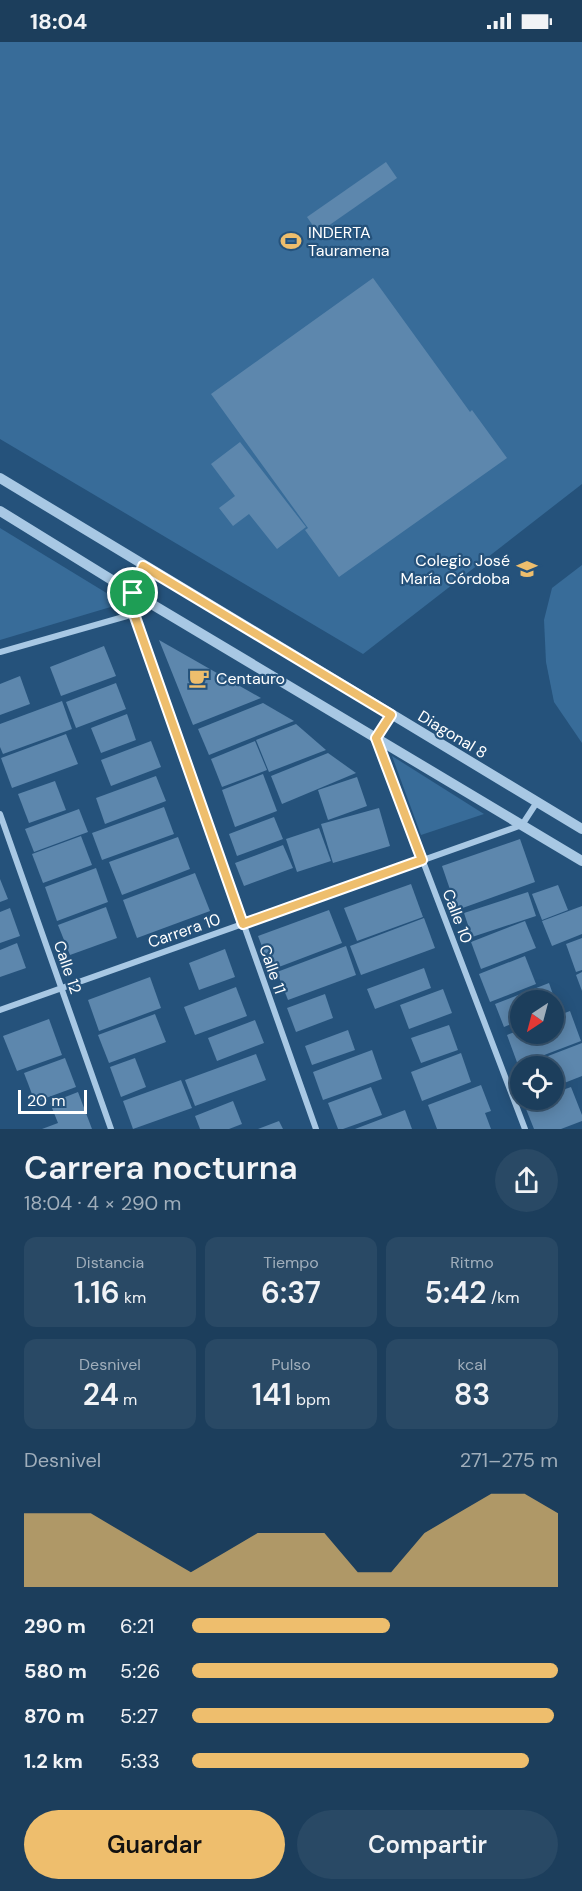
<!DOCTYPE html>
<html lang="es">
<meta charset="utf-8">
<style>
:root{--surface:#1c3e5c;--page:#294965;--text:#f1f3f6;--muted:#a0aebb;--line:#3a5772;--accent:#eebe6d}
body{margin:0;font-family:"DM Sans",sans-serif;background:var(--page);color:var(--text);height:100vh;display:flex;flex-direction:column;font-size:22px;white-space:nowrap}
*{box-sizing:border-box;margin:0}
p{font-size:20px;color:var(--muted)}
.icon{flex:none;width:33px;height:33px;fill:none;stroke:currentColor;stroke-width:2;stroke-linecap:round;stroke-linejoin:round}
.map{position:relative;height:1087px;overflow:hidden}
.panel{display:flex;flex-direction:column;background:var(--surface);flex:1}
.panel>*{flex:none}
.needle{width:39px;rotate:216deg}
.controls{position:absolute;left:510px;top:948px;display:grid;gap:12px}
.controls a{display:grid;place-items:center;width:54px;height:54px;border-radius:50%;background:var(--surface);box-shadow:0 3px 15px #0003,0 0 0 2px var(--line);font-size:30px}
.scale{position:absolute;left:18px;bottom:15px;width:69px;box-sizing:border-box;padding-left:6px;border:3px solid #fff;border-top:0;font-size:16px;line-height:21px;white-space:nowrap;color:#fff;-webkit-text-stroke:4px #25527b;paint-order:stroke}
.pin{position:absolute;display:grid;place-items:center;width:51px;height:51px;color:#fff;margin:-26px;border:3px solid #fff;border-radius:50%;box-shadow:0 2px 6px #0007}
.round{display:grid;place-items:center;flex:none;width:63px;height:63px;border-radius:32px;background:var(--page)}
.head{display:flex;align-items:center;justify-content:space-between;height:102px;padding:0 24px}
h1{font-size:33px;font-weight:600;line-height:45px}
.metrics{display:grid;grid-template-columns:repeat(3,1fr);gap:9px;height:102px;padding:6px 24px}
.metrics div{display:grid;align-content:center;border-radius:12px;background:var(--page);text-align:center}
.metrics b{font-size:30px;font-weight:600}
.metrics small{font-size:16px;font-weight:400}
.metrics p{font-size:16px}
.chart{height:168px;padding:12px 24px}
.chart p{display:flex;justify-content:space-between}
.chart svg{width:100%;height:108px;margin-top:6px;fill:var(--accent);opacity:.7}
.action{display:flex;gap:12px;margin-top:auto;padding:12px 24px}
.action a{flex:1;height:69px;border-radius:36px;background:var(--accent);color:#111;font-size:24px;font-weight:600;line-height:69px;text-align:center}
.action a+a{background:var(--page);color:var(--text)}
ul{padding:0 24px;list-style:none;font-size:20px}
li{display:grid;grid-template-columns:96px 72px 1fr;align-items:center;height:45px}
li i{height:15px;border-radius:8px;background:var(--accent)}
.status{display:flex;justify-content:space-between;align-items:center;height:42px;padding:0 30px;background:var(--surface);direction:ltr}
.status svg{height:16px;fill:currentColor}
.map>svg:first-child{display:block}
</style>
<div class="status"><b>18:04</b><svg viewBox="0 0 49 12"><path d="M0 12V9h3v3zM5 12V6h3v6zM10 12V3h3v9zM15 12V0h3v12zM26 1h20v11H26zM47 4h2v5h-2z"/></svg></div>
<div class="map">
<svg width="582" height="1087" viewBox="0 0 582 1087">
<rect width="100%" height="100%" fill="#25527b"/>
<g fill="#386c99">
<path d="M0,0H582V442L363,612L0,397Z"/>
<path d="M0,486L118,558L114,564L0,598Z"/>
<path d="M582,523V701L554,660L546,620L544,578L552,546Z"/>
<path d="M392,714L484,772L421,793Z"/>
</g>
<g fill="#5d87ad">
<path d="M386,120L397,136L318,191L307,175Z"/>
<path d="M373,236L470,370L472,368L507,416L339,535L305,488L308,486L211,352Z"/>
<path d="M240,400L306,485L277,507L249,472L233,484L219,466L235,454L211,422Z"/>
<path d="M159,598L261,656L193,683Z"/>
<path d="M104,604L116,634L61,654L50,625Z"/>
<path d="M20,634L30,662L0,673V642Z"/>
<path d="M116,641L126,667L76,686L66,660Z"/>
<path d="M62,659L72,687L3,712L0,705V682Z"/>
<path d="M263,661L294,679L209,713L198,687Z"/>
<path d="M127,672L136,698L101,711L91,686Z"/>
<path d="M296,682L326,708L269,730L256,698Z"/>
<path d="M66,692L78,722L12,746L1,716Z"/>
<path d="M151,699L161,725L111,744L101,718Z"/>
<path d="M255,699L267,728L222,745L211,717Z"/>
<path d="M328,711L356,731L282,762L271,734Z"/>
<path d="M263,732L277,769L235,785L222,748Z"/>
<path d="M156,734L166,759L105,782L96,756Z"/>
<path d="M357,735L367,764L328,778L318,748Z"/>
<path d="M55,739L66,768L29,781L18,752Z"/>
<path d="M164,765L174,792L102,818L92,791Z"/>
<path d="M379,766L390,804L333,821L321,782Z"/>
<path d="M79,767L88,790L34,810L25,787Z"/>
<path d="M274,775L283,797L237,814L229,792Z"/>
<path d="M319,786L331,819L297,830L286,797Z"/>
<path d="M81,794L92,823L43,841L32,812Z"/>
<path d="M178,795L190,827L122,853L109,820Z"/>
<path d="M520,797L535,840L457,868L442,824Z"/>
<path d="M283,803L293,826L244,844L235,821Z"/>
<path d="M96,826L108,860L57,879L45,845Z"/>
<path d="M195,831L210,869L137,896L123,858Z"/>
<path d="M0,837L8,857L0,860Z"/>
<path d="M411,842L423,875L357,899L344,866Z"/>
<path d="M558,843L568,868L542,878L532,852Z"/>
<path d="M528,850L536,874L472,895L464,871Z"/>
<path d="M582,864V892L552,904L542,879Z"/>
<path d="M106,865L117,896L70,913L58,883Z"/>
<path d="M10,866L20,894L0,901V870Z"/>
<path d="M329,868L342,901L271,928L258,894Z"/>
<path d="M424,876L435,906L361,933L350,904Z"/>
<path d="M525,879L536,906L481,927L471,900Z"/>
<path d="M582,896V928L576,930L566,902Z"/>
<path d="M17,901L26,926L0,935V908Z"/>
<path d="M346,904L356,933L288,958L277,930Z"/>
<path d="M225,907L235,935L199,948L189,921Z"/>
<path d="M525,914L536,942L490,960L479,932Z"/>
<path d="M424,926L431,946L375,967L367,947Z"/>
<path d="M582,930V949L576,933Z"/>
<path d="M150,935L161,966L99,989L88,958Z"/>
<path d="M549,941L557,964L554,966V958H520V978L504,985L495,962Z"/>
<path d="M236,945L247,974L195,993L184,965Z"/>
<path d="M443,947L452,971L409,987L400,963Z"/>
<path d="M325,952L333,976L296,990L287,966Z"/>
<path d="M570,969L581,999L518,1023L507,993L520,988V992H554V975Z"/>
<path d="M155,972L166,1000L109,1021L98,993Z"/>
<path d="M49,977L62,1013L17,1029L3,994Z"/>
<path d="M255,978L264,1001L217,1019L208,996Z"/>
<path d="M449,983L458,1008L421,1021L411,996Z"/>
<path d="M348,988L355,1008L312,1023L305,1004Z"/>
<path d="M582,1001V1034L554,1045V1024H522Z"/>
<path d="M372,1008L382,1037L323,1058L313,1030Z"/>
<path d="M461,1011L471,1040L422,1059L411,1030Z"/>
<path d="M256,1012L266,1038L195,1064L185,1038Z"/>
<path d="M65,1016L76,1045L35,1060L24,1031Z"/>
<path d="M135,1016L146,1045L121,1055L110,1025Z"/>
<path d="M181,1038L192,1066L133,1087L123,1059Z"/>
<path d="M481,1043L491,1069L485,1071L491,1087H437L428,1063Z"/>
<path d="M371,1045L382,1073L343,1087H338L328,1061Z"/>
<path d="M571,1045L582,1073V1079L561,1087H534L524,1062L537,1058H554V1051Z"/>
<path d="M78,1050L92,1087H42L58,1081L50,1061Z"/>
<path d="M233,1059L242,1082L229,1087H200L195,1074Z"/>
<path d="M405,1068L412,1087H355Z"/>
<path d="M279,1079L283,1087H258Z"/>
</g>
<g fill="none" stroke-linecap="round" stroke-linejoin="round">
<g stroke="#a8c8e4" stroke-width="6">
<path d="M143,524L133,551L134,572L316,1087"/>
<path d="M0,610L134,572"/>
<path d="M391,673L376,696L525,1087"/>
<path d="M0,772L111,1087"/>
<path d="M0,968L522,783L537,760"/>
</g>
<g stroke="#a8c8e4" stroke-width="10">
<path d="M0,436L582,787"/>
<path d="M0,469L133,551L582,819"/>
</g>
</g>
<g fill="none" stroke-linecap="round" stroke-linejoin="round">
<g stroke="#fff" stroke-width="12">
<path id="route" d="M143,524L391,673L376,696L422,818L243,882L134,572L133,551Z"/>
</g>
<use href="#route" stroke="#eebe6d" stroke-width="8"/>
</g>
<defs>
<g id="stadium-bare" transform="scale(1.62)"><path d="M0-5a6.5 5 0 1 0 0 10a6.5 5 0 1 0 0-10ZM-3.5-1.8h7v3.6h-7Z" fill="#eebe6d" stroke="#25527b" stroke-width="2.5" paint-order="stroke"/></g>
<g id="school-bare" transform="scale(1.62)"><path d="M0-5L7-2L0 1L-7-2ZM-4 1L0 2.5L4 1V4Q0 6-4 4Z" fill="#eebe6d" stroke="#25527b" stroke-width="2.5" paint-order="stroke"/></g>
<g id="cafe-bare" transform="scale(1.62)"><path d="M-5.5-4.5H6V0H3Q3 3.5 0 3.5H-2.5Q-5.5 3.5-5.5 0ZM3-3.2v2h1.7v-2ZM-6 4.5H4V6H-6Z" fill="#eebe6d" stroke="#25527b" stroke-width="2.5" paint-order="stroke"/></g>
</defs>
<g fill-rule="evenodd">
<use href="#stadium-bare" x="291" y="199"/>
<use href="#school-bare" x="527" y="527"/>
<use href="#cafe-bare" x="199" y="636"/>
</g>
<g text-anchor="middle" stroke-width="4.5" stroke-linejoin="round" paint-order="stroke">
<g font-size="16" fill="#fff" stroke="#25527b" text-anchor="start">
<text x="308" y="196">INDERTA<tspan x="308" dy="18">Tauramena</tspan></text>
<text x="510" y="524" text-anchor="end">Colegio José<tspan x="510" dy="18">María Córdoba</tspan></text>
<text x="216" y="642">Centauro</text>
</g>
<g font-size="16" fill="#fff" stroke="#25527b">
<text transform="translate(453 692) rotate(31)" y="6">Diagonal 8</text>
<text transform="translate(458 874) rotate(69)" y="6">Calle 10</text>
<text transform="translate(184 888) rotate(-19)" y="6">Carrera 10</text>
<text transform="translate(68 925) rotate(71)" y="6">Calle 12</text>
<text transform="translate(273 927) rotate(71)" y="6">Calle 11</text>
</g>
</g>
</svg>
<div class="controls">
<a><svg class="needle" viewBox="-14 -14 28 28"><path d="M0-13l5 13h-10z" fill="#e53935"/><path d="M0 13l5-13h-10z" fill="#a0aebb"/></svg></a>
<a><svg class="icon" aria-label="locate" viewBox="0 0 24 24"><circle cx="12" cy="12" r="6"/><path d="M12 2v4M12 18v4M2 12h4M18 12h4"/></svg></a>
</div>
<div class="scale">20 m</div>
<div class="pin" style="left:133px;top:551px;background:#1e9e55"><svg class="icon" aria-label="arrive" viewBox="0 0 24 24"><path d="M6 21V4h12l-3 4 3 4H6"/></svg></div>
</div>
<section class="panel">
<div class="head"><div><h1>Carrera nocturna</h1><p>18:04 · 4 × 290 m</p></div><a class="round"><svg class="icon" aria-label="share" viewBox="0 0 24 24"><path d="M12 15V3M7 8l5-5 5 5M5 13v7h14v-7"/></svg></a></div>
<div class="metrics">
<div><p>Distancia</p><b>1.16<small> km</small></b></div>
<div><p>Tiempo</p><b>6:37</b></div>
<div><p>Ritmo</p><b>5:42<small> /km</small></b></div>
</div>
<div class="metrics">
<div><p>Desnivel</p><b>24<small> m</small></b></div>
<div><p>Pulso</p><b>141<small> bpm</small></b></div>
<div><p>kcal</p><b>83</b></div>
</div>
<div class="chart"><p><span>Desnivel</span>271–275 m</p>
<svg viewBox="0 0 160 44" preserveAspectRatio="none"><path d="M0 44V14L10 14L20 14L30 22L40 30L50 38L60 30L70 22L80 22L90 22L100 38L110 38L120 22L130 14L140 6L150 6L160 14V44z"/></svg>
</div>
<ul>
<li><b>290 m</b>6:21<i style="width:54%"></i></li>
<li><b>580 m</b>5:26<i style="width:100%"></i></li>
<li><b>870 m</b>5:27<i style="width:99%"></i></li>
<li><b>1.2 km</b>5:33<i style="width:92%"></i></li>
</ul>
<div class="action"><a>Guardar</a><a>Compartir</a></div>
</section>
